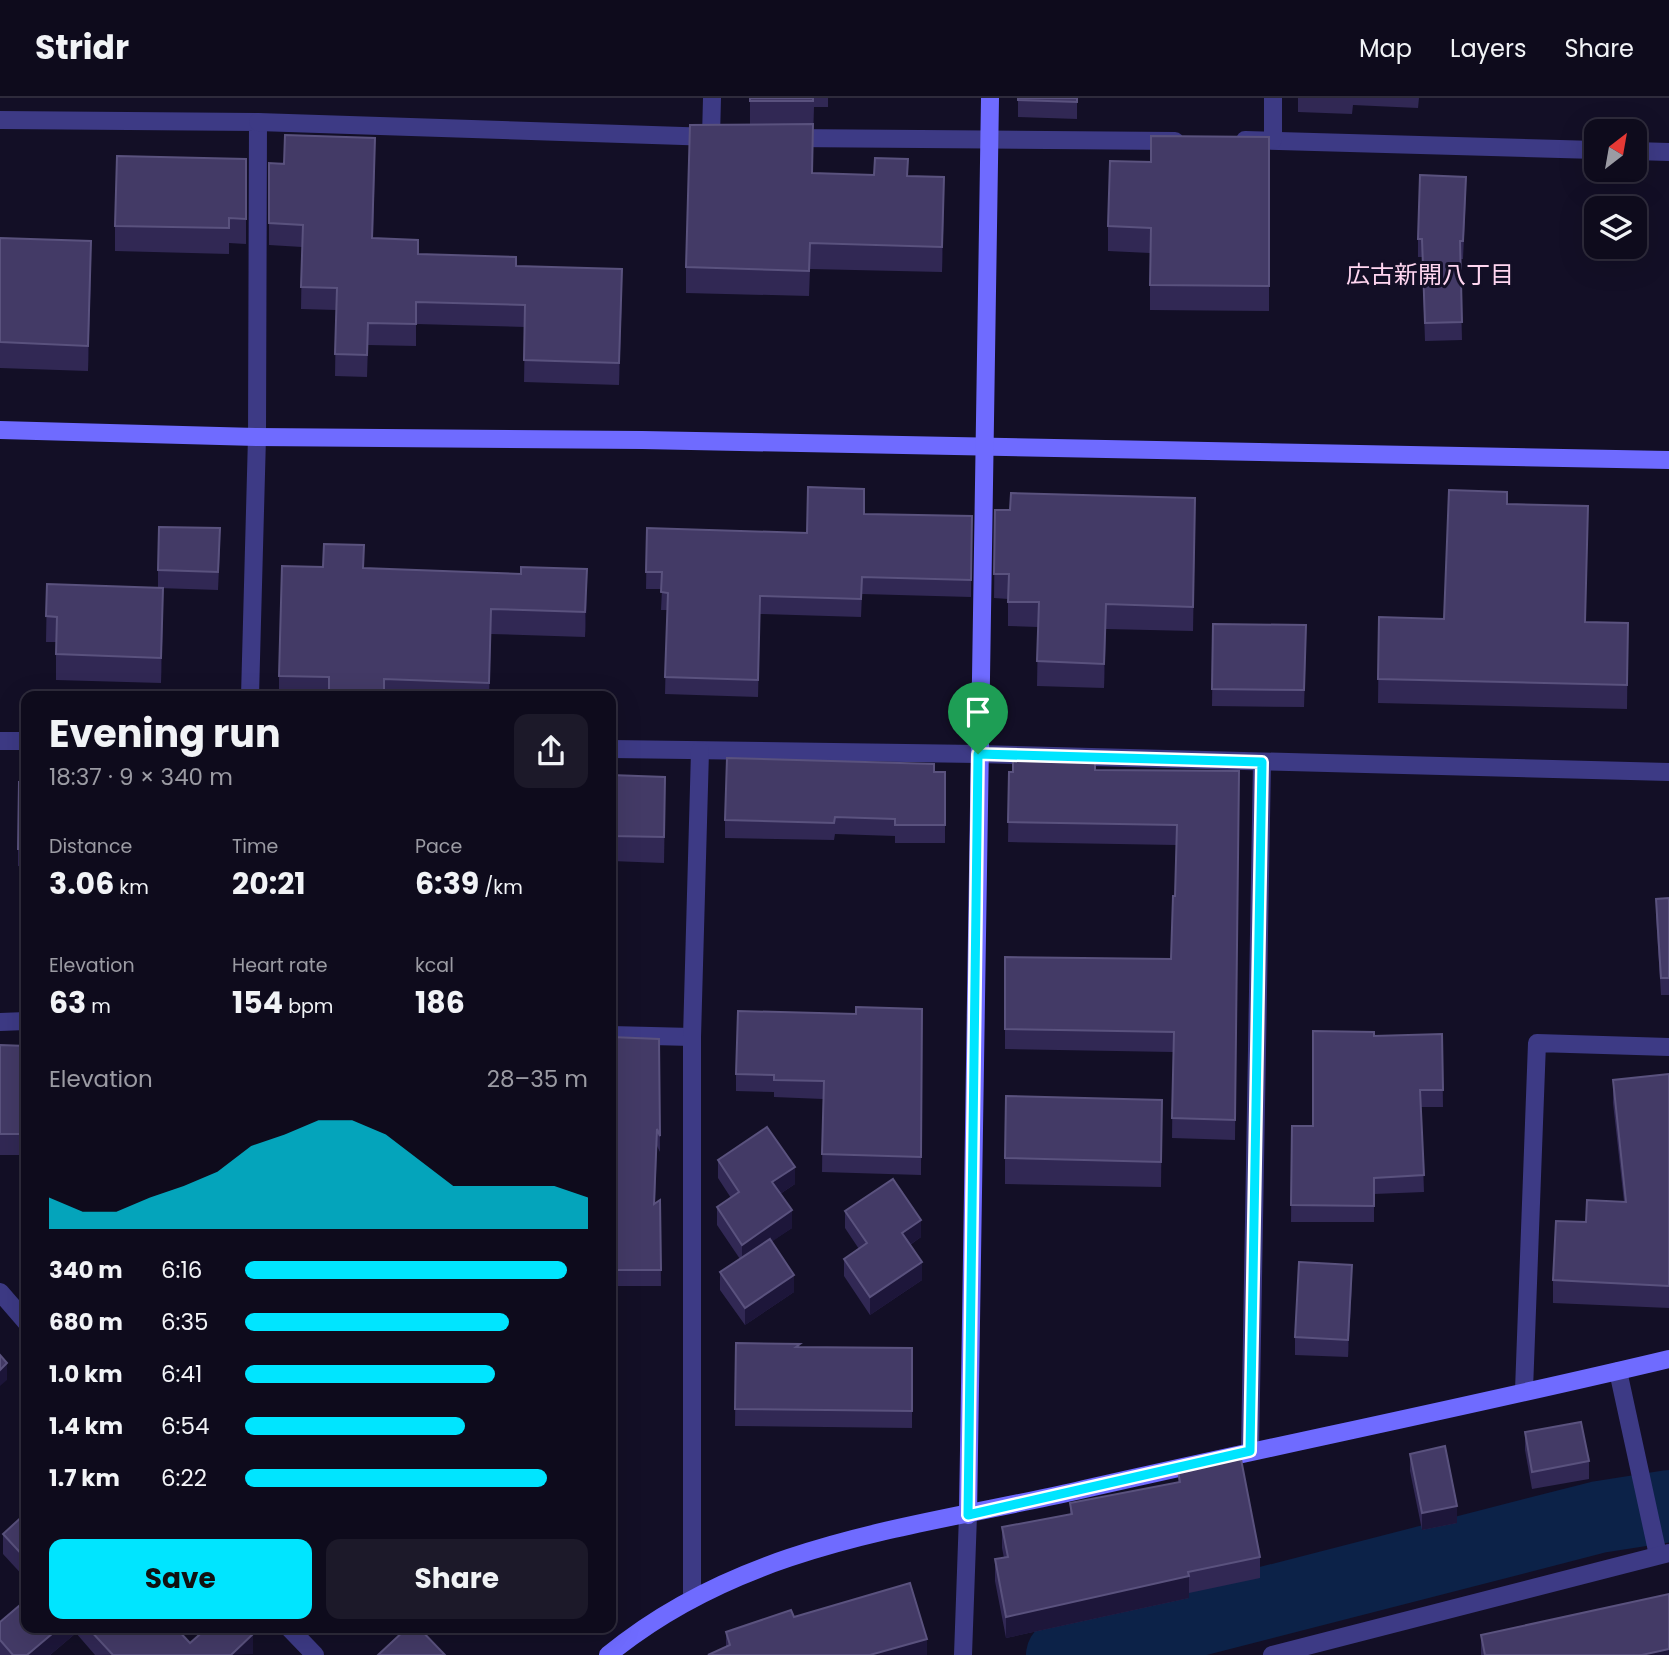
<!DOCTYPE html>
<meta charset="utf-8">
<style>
:root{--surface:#0e0b1c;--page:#1c1929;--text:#f1f3f6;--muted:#9b9ba3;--line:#2e2b3b;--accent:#00e5ff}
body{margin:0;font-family:Poppins,"Noto Sans JP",sans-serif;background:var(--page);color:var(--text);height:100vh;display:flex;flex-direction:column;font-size:26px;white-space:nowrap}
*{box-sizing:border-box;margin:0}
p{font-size:23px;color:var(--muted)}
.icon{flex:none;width:38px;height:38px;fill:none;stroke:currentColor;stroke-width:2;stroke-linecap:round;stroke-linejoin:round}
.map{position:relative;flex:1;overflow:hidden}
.details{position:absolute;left:21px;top:593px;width:595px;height:942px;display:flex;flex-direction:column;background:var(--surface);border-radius:14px;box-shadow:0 7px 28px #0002,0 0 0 2px var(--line)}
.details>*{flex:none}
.needle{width:46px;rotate:31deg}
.tools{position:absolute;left:1584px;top:21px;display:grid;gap:14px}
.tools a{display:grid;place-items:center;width:63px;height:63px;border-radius:14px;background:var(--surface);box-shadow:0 7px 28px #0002,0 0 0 2px var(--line);font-size:35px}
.pin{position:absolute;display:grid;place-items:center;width:60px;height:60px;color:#fff;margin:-72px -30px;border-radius:50% 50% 50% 0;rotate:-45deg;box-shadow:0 0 7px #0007}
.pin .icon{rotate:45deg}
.round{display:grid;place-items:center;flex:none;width:74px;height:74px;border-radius:14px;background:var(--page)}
.head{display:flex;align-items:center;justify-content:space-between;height:119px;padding:0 28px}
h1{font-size:38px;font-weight:700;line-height:52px}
.stats{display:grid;grid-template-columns:repeat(3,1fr);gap:10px;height:119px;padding:7px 28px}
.stats div{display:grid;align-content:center}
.stats b{font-size:30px;font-weight:700}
.stats small{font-size:19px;font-weight:400}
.stats p{font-size:19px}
.chart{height:196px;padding:14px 28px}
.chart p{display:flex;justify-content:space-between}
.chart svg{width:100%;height:126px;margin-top:7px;fill:var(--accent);opacity:.7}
.button{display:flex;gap:14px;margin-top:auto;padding:14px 28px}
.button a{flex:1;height:80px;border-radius:14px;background:var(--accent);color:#111;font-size:28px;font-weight:700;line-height:80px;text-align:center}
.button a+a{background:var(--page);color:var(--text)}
ul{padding:0 28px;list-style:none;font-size:23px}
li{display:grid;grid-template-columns:112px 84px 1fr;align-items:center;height:52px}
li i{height:18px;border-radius:9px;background:var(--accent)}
header{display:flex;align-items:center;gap:42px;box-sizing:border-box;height:98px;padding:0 35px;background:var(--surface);border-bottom:2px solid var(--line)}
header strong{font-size:33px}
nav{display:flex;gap:38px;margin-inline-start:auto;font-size:24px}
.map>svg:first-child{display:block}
</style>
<header>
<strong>Stridr</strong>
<nav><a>Map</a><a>Layers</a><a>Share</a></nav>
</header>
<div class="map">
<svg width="1669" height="1557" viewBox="0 0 1669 1557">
<rect width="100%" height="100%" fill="#130f26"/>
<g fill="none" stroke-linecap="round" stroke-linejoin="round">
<path stroke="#0c2248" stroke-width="72" d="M1062,1557L1599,1419L1669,1408"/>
<g stroke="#3d3a85" stroke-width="18">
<path d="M0,22L258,24L257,339L250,598"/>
<path d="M258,24L713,39"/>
<path d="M711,39L712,0"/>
<path d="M790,40L1175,43"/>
<path d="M1245,42L1596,52"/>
<path d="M1273,42V0"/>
<path d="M1634,53L1669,54"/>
<path d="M0,643H26"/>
<path d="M611,651L978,656L1669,674"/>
<path d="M0,924L26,923"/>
<path d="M611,937L692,939"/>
<path d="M0,1194L26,1224"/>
<path d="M1618,1273L1658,1457"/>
<path d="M1524,1292L1537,945L1669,949"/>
<path d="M1250,1353L1262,664"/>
<path d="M692,1501V939L700,653"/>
<path d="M289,1530L315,1557"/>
<path d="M963,1557L968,1417"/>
<path d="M1272,1557L1669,1455"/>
</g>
<g stroke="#6f6bff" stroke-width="18">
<path d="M0,332L257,339L642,342L1669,362"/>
<path d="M968,1417L990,0"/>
<path d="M608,1557C744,1445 911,1430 1076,1393C1273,1348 1472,1308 1669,1261"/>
</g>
</g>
<g fill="#312854">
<path d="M750,0H828V9H814L812,75L908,78L944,104L942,174L810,171L809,198L686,195V169L750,27Z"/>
<path d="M1018,0H1077V21L1018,19Z"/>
<path d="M1298,0H1419L1418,10L1353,7L1352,16L1298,14Z"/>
<path d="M1269,39V213L1150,212V155L1108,153V128L1151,64Z"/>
<path d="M246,61V146L229,145V156L115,153V128Z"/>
<path d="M375,62L373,140L418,156L516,168L622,193L619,287L524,284L525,229L416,226V248L368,247L367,279L335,278L336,212L301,211L302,149L269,147V65Z"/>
<path d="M1466,96L1463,161H1460L1462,242L1425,243L1422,159H1418V141Z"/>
<path d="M0,140L91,169L88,273L0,270Z"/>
<path d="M1507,406L1586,524L1628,525L1627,611L1378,605L1379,519L1444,521Z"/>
<path d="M995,412L1195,425L1193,533L1106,531L1104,590L1037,588L1038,529L1008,528V501L994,500Z"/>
<path d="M864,416L972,418L971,499L862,496L861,519L760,516L758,599L665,596L667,512H661L662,491H646L647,430L807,435Z"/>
<path d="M220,448L218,492L158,490V472Z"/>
<path d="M323,469L364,471L587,497L585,539L491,536L489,598H279V578Z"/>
<path d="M47,486L163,516L161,585L56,582V544H46Z"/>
<path d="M1213,526L1306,545L1304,609L1212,608Z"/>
<path d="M1095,672L1239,673L1235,1042L1172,1040L1173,954L1005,951V859L1171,861L1175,798L1176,747L1008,744L1009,674Z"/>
<path d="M934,674H945V745H895V738L835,736L834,742L725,740V722Z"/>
<path d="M611,677L665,705L664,765L611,763Z"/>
<path d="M26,684V769L18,768V751Z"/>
<path d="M1669,800V897H1661L1656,818V801Z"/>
<path d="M922,911L921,1077L822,1074L823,1001L774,999V994L736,993V976L856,916Z"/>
<path d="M1442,936L1443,1009H1421L1424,1094L1374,1096V1124H1291L1292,1028H1313L1374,938Z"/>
<path d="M611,939L659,941L660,1054L657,1048L655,1106L660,1102L661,1188H611Z"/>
<path d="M0,947L26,948V1051H21V1057H0Z"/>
<path d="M1669,976V1210L1553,1205V1182L1586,1124L1624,1104L1613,1005V982Z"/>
<path d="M1162,1002L1161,1089L1005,1086V1060Z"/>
<path d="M718,1062L795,1086L780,1096L792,1130L772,1143L794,1194L745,1227L720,1192V1174L740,1161L717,1127V1109L731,1100L718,1080Z"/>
<path d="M845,1113L921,1139L910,1147L922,1182L870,1217L844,1178V1161L859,1151L845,1130Z"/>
<path d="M1352,1185L1348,1259L1295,1257V1239Z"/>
<path d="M736,1245L800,1249L912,1250V1330L735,1328Z"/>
<path d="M1525,1334L1589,1363V1381L1532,1391L1525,1352Z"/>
<path d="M1410,1356L1457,1425L1422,1432L1410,1373Z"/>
<path d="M1178,1373L1260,1459V1480L1189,1495V1500L1006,1540L995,1483V1461L1004,1460L1002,1450V1429L1070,1417V1405L1178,1384Z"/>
<path d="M26,1415V1481L3,1456V1436Z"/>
<path d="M794,1519L927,1557L726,1549V1534Z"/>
<path d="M0,1524L26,1530H176L190,1545L253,1556L95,1557L76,1535L50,1557H0Z"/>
<path d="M535,1530H550L542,1537Z"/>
<path d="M1481,1537L1669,1557H1481Z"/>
</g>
<g fill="#1d163a">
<path d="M944,79V104L942,174V149Z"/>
<path d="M91,143V169L88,273V248Z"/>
<path d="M622,171V193L619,287V265Z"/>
<path d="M587,471V497L585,539V514Z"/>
<path d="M163,490V516L161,585V560Z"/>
<path d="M1106,506V531L1104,590V566Z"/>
<path d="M491,511V536L489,598V585Z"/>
<path d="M795,1069V1086L772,1101V1084Z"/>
<path d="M792,1112V1130L742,1164V1147Z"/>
<path d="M921,1122V1139L902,1152V1135Z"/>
<path d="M922,1164V1182L870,1217V1199Z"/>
<path d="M1352,1167V1185L1348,1259V1242Z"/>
<path d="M794,1177V1194L745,1227V1210Z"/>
<path d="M7,1265V1282L0,1288V1272Z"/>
<path d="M1457,1408V1425L1422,1432V1415Z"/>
<path d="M1189,1478V1500L1006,1540V1519Z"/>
<path d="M59,1530H76V1535L50,1557H27Z"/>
<path d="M542,1530H550L542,1537Z"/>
<path d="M253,1536V1556L231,1557Z"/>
<path d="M927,1541V1557H870Z"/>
<path d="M1669,1551V1557H1642Z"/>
</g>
<g fill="#433a66" stroke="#5a527e" stroke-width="2">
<rect x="750" y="0" width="63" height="3"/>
<path d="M1018,0H1077V4L1018,2Z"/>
<path d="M813,26L812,75L874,77L875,60L908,61L907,78L944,79L942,149L810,145L809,173L686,169L690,27Z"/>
<path d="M285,37L375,40L372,140L418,142V156L516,159V168L622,171L619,265L524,262L525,207L416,204V226L368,225L367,257L335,256L337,190L301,189L303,127L269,125V65L284,66Z"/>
<path d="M1151,38L1269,39V188L1150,187L1151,130L1108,128L1110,63L1151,64Z"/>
<path d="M117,58L246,61V121L229,120V130L115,128Z"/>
<path d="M1420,77L1466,79L1463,143H1460L1462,224L1425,225L1422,141H1418Z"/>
<path d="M0,140L91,143L88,248L0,244Z"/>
<path d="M808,389L864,391V416L972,418L971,482L862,479L861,501L760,498L758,582L665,579L668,495L661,494L662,474H646L647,430L807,435Z"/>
<path d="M1449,392L1507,394V406L1588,408L1585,524L1628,525L1627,587L1378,581L1379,519L1444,521Z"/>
<path d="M1011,395L1195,400L1193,509L1106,506L1104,566L1037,563L1039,504H1008L1009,476H994L995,412H1010Z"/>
<path d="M159,429L220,430L218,474L158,472Z"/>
<path d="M324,446L364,447L363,470L521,476V469L587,471L585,514L491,511L489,585L384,581V598H329V579L279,578L282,468L323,469Z"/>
<path d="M47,486L163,490L161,560L56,556L57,519L46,518Z"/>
<path d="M1213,526L1306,527L1304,592L1212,591Z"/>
<path d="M727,660L934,666V674H945V727H895V721L835,719L834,725L725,722Z"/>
<path d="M1013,661L1095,665V672L1239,673L1235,1022L1172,1020L1174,934L1005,931V859L1171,861L1173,798H1175L1177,727L1008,724L1009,674H1013Z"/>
<path d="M611,677L665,679L664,739L611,738Z"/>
<path d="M19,684H26V751H18Z"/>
<path d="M1669,800V880H1661L1656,801Z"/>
<path d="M856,909L922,911L921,1059L822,1056L824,983L774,982V977L736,976L738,913L856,916Z"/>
<path d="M1313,933L1374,934V938L1442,936L1443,992H1420L1424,1077L1374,1080V1108L1291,1107L1292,1028H1313Z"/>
<path d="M611,939L659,941L660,1038L657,1031L654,1106L660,1102L661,1172H611Z"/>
<path d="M0,947L26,948V1029H21V1036H0Z"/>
<path d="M1669,976V1188L1553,1182L1556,1123L1586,1124L1587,1102L1626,1104L1613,982Z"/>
<path d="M1006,998L1162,1002L1161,1064L1005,1060Z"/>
<path d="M767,1029L795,1069L772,1084L792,1112L742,1147L717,1109L739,1094L718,1062Z"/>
<path d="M893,1081L921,1122L902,1135L922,1164L870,1199L844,1161L867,1145L845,1113Z"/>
<path d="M770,1141L794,1177L745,1210L720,1174Z"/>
<path d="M1299,1164L1352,1167L1348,1242L1295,1239Z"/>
<path d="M736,1245L800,1246L796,1249L912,1250V1313L735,1311Z"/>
<path d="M0,1257L7,1265L0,1272Z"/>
<path d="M1581,1324L1589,1363L1532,1374L1525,1334Z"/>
<path d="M1445,1348L1457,1408L1422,1415L1410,1356Z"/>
<path d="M1241,1361L1260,1459L1188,1474L1189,1478L1006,1519L995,1461L1008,1459L1002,1429L1072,1416L1070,1405L1180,1384L1178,1373Z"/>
<path d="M26,1415V1461L3,1436Z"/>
<path d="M910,1485L927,1541L870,1557H708L730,1547L726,1534L791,1512L794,1519Z"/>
<path d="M1669,1496V1551L1642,1557H1485L1481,1537Z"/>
<path d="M26,1502V1530H59L27,1557H13L0,1542V1524Z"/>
<path d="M88,1530H176L190,1545L207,1530H246L253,1536L231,1557H113Z"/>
<path d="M407,1530H419L445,1557H378Z"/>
</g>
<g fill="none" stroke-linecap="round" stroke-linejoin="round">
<g stroke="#fff" stroke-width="14">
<path id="route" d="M978,656L1262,664L1250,1353L968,1417Z"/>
</g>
<use href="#route" stroke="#00e5ff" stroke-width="9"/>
</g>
<g text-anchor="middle" stroke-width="6" stroke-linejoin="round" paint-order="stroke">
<g font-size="24" fill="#ffd6f0" stroke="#130f26">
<text x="1430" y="185">広古新開八丁目</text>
</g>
</g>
</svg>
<div class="tools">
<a><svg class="needle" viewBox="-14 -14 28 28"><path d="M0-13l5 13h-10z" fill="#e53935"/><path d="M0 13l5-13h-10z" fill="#9b9ba3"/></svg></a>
<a><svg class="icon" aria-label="layers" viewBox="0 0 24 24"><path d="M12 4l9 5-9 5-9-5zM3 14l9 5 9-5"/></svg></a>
</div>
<div class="pin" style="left:978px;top:656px;background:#1e9e55"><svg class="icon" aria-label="arrive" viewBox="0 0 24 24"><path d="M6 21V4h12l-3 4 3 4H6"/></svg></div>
<section class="details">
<div class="head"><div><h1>Evening run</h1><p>18:37 · 9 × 340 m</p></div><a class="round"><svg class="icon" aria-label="share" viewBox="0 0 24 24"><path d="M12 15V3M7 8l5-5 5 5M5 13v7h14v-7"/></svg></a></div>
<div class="stats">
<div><p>Distance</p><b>3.06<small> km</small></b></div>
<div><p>Time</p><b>20:21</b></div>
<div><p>Pace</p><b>6:39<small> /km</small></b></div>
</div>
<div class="stats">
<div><p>Elevation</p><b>63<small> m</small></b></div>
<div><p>Heart rate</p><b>154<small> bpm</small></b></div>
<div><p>kcal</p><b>186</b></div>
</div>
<div class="chart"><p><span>Elevation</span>28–35 m</p>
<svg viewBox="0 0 160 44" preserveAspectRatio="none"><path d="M0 44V33L10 38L20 38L30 33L40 29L50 24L60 15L70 11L80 6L90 6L100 11L110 20L120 29L130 29L140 29L150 29L160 33V44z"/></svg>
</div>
<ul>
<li><b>340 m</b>6:16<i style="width:94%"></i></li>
<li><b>680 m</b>6:35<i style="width:77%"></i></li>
<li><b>1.0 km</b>6:41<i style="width:73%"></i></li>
<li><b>1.4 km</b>6:54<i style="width:64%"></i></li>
<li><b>1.7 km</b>6:22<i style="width:88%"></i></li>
</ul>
<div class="button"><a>Save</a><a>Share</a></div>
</section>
</div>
